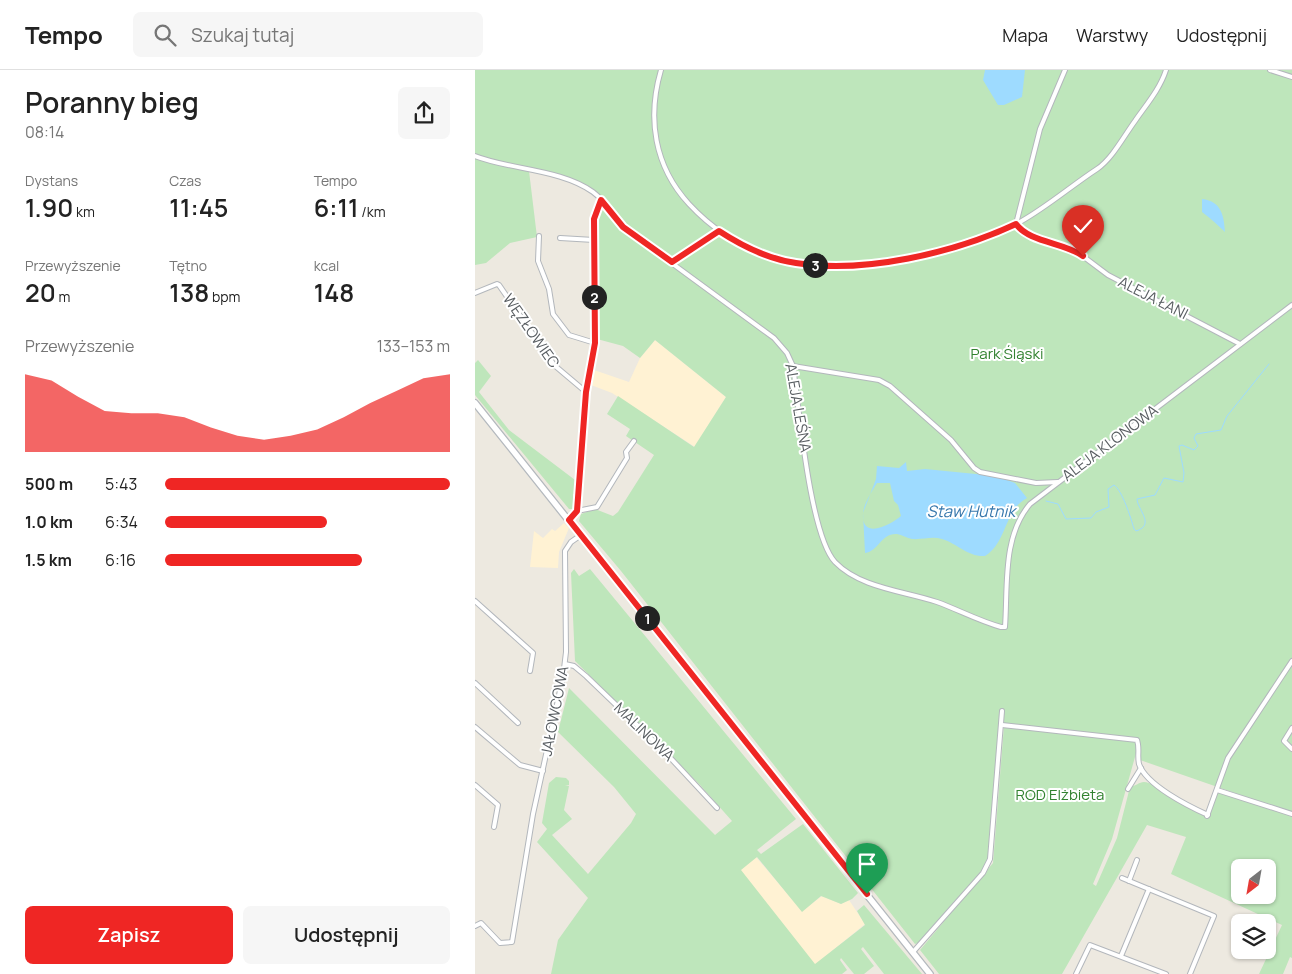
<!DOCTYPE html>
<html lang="pl">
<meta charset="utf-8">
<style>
:root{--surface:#fff;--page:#f6f6f6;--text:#222;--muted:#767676;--line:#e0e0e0;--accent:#ef2624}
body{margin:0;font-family:Manrope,sans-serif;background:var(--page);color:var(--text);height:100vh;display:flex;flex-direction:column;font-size:19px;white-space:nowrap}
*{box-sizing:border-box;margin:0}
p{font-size:16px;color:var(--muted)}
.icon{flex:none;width:28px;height:28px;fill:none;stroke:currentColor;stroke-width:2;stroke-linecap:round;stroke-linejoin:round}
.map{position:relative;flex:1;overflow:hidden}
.panel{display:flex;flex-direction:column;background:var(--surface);width:475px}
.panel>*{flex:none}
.needle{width:32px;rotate:211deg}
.buttons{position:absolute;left:756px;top:789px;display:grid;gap:10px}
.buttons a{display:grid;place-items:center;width:45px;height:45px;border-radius:8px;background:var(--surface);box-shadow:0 1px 4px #0004;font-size:25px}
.pin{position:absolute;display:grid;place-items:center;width:42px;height:42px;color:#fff;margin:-51px -21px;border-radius:50% 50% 50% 0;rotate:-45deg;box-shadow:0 0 5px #0007}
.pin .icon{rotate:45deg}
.km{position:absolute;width:25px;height:25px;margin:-12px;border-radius:50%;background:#222;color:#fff;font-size:14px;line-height:25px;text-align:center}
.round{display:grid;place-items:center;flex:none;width:52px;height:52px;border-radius:8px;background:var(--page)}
.headline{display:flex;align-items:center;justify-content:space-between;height:85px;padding:0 25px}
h1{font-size:28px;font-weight:600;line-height:38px}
.stats{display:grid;grid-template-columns:repeat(3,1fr);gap:8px;height:85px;padding:5px 25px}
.stats div{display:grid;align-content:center}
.stats b{font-size:25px;font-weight:600}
.stats small{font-size:14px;font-weight:400}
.stats p{font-size:14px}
.chart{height:140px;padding:10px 25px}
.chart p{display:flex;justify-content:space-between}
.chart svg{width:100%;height:90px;margin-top:5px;fill:var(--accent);opacity:.7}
.primary-button{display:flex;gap:10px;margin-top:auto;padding:10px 25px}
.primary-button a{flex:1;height:58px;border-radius:8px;background:var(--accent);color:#fff;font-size:20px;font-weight:600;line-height:58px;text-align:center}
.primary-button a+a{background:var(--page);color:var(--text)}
ul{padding:0 25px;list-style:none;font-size:16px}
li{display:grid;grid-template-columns:80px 60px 1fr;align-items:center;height:38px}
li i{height:12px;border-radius:6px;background:var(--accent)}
header{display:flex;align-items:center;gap:30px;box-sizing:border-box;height:70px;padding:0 25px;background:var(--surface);border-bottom:1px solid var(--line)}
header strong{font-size:24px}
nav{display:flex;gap:28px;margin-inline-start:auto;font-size:18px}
.search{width:350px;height:45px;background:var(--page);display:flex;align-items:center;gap:12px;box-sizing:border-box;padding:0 18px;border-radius:8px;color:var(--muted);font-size:19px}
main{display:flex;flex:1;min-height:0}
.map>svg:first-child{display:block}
</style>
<header>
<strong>Tempo</strong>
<div class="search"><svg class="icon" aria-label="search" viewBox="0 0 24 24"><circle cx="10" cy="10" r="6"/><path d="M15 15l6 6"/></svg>Szukaj tutaj</div>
<nav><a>Mapa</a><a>Warstwy</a><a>Udostępnij</a></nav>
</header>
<main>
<section class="panel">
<div class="headline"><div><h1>Poranny bieg</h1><p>08:14</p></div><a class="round"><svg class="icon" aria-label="share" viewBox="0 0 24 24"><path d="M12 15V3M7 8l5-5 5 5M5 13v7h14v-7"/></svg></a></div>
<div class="stats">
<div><p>Dystans</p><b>1.90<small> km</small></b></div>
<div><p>Czas</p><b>11:45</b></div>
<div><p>Tempo</p><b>6:11<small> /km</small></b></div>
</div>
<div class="stats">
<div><p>Przewyższenie</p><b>20<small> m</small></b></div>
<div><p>Tętno</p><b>138<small> bpm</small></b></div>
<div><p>kcal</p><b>148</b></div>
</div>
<div class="chart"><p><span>Przewyższenie</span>133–153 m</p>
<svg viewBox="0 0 160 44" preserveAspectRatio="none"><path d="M0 44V6L10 9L20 17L30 24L40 25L50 25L60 27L70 32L80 36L90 38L100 36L110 33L120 27L130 20L140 14L150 8L160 6V44z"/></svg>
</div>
<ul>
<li><b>500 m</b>5:43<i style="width:100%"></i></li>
<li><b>1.0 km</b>6:34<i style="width:57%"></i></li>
<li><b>1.5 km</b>6:16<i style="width:69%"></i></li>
</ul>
<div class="primary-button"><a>Zapisz</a><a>Udostępnij</a></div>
</section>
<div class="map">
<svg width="817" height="904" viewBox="0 0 817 904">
<rect width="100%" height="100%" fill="#ede9e0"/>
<g fill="#fff2d3">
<path d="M180,270L251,327L220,377L137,323L116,315L119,300L154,312L165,288Z"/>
<path d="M89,453L94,458L84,482L83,498L55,497L59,461L68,468L77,459L80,461Z"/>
<path d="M281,787L327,841L347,826L366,834L374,830L390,854L340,895L265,800Z"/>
</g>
<g fill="#bee6bb" fill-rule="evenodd">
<path d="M0,0H817V743L665,690L662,669L658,667L525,653L513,789L509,798L443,873L440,874L146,501L104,451L106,444L120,439L138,446L143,442L179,385L151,366L155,359L132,344L143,326L219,377L251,327L180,270L165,288L148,276L122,269L121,150L128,131C108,111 81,107 54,101L62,167L35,173L11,193L0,195Z"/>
<path d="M3,290L16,306L4,322L34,360L104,413L102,424H98V433L101,434L100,439H94L0,325V293Z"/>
<path d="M99,499L104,506L115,499L321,749L282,780L286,784L328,754L383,823L377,829L366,834L346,826L327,842L282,787L266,800L340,894L390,855L382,841L389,835L447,904H409L388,877L386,879L399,896L389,904H379L366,888L365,890L372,900L367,904H76L83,870L113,828L62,772L72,759L67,753L74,713L81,707L91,708L94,711V715H90L94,716L89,740L97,749L77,765L113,804L156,753L161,744L139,717L83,662L94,618L240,765L257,751L225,715L100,591L96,503Z"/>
<path d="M529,656L661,671L663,675L660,687L637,769L618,814L621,816L642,768L655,717C661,716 664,712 669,712C680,712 717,740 731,746L743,722L817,746V888L815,887L808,904H784L807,855L696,804L711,767L672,755L587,904H464L445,880L518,793ZM765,798H792V825H765Z"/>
</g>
<g fill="#9edbff" fill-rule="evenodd">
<path d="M510,0H550L547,27L529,35H523L508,10Z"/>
<path d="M727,129C747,131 749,147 750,162C743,155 736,149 727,142Z"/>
<path d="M431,392L432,401L450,399L521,406L540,413L552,428C529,440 532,473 510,486C493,487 483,474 467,469C457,466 447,470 437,469C432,468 427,465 422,464C406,463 404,481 390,483L388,443L401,409L402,396L424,398ZM402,413H415L419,431L423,435L426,446C418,453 389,470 388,447C387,436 396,423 402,413Z"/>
</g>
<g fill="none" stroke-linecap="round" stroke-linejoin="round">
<path stroke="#9edbff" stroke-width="1" d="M571,431L583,434L591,449L616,448L621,442L634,437L633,419L639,415C647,420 656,448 659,459L661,461C681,455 662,439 662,429L680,425L689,408L708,412L709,403L704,376L707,375L719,380L723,376L719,368L721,364L746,360L752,346L794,294"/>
<g stroke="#b3b7bc" stroke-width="6">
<g id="street">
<path d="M186,0C172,48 179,96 214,134C277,202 355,202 441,186C472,180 517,168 545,152C572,137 596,116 622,99C637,89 649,66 660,51C671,35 685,19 691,0"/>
<path d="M590,0L565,59L541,154L554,164L601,181L633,205L765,274"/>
<path d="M795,0L817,7"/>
<path d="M0,86C36,100 86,99 118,122C133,133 142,152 157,164L299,268L312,283L318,296C324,338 335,465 360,492C385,518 429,521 462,532C484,540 504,551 526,557H530C533,516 527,467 555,434L817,235"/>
<path d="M64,166L63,191L74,219L78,244L94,265L120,273"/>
<path d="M85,168L119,170"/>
<path d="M197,193L244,161"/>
<path d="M0,223L22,214L24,215L79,295L111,322"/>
<path d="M318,296L404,310L415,316L476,370L499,398L505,402L561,413L583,412"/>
<path d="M102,441L122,437L152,388L151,382L159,371"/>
<path d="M94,450L102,441L111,322L120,273L119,149L126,130"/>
<path d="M0,531L58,583L55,601"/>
<path d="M90,594L99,596L111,606L189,681L242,738"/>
<path d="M0,613L43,653"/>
<path d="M527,655L662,670C665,678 662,686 664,694C671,715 713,736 733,745"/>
<path d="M0,657L45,695L68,701"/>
<path d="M817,658L809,671L817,679"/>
<path d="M0,715L23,735L19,757"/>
<path d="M653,719L666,698"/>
<path d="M742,720L817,744"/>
<path d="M732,746L753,688L817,591"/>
<path d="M647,808L739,846L715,904"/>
<path d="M654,811L662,790"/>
<path d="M0,856L6,853L25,873L37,872L58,744L88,607L91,582L90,481L96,472L106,465"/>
<path d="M438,882L508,803L515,789L527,641"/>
<path d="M646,886L674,819"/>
<path d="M601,904L615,875L691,904"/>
</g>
</g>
<g stroke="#b4b9be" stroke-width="8">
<path id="secondary" d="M0,333L455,904"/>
</g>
<use href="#street" stroke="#fff" stroke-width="4"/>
<use href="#secondary" stroke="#fff" stroke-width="5.5"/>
</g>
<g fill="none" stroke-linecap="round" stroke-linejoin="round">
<g stroke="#fff" stroke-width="10">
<path id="route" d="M392,824L94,450L102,441L111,322L120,273L119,149L126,130L148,157L197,192L244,161C267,176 293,189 321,193C389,204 479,183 541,154C555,173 589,172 608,186"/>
</g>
<use href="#route" stroke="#ef2624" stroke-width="6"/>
</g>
<g text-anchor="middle" stroke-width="4" stroke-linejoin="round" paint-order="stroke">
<g font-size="15" fill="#595e62" stroke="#fff">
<text transform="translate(678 228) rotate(27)" y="5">ALEJA ŁANI</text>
<text transform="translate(56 261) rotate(55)" y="5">WĘZŁOWIEC</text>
<text transform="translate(323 338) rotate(80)" y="5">ALEJA LEŚNA</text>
<text transform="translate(635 373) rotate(-37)" y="5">ALEJA KLONOWA</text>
<text transform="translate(80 641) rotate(-79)" y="5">JAŁOWCOWA</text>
<text transform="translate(169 662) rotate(44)" y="5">MALINOWA</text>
</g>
<g font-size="15" fill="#328230" stroke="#fff">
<text x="532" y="289">Park Śląski</text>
<text x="585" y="730">ROD Elżbieta</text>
</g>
<g font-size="16" font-style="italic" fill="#3677ac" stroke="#fff">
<text x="496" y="447">Staw Hutnik</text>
</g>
</g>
</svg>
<div class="buttons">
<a><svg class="needle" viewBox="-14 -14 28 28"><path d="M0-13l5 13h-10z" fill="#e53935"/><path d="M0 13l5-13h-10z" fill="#767676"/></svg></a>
<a><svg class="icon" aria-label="layers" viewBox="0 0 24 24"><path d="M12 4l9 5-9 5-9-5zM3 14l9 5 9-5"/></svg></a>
</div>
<div class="pin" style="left:392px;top:824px;background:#1e9e55"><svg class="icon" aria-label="arrive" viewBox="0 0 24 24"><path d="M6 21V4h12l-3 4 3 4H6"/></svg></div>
<div class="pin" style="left:608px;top:186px;background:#d93025"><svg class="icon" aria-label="check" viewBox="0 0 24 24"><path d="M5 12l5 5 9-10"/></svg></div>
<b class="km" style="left:172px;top:548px">1</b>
<b class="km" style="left:119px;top:227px">2</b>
<b class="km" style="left:340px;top:195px">3</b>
</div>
</main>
